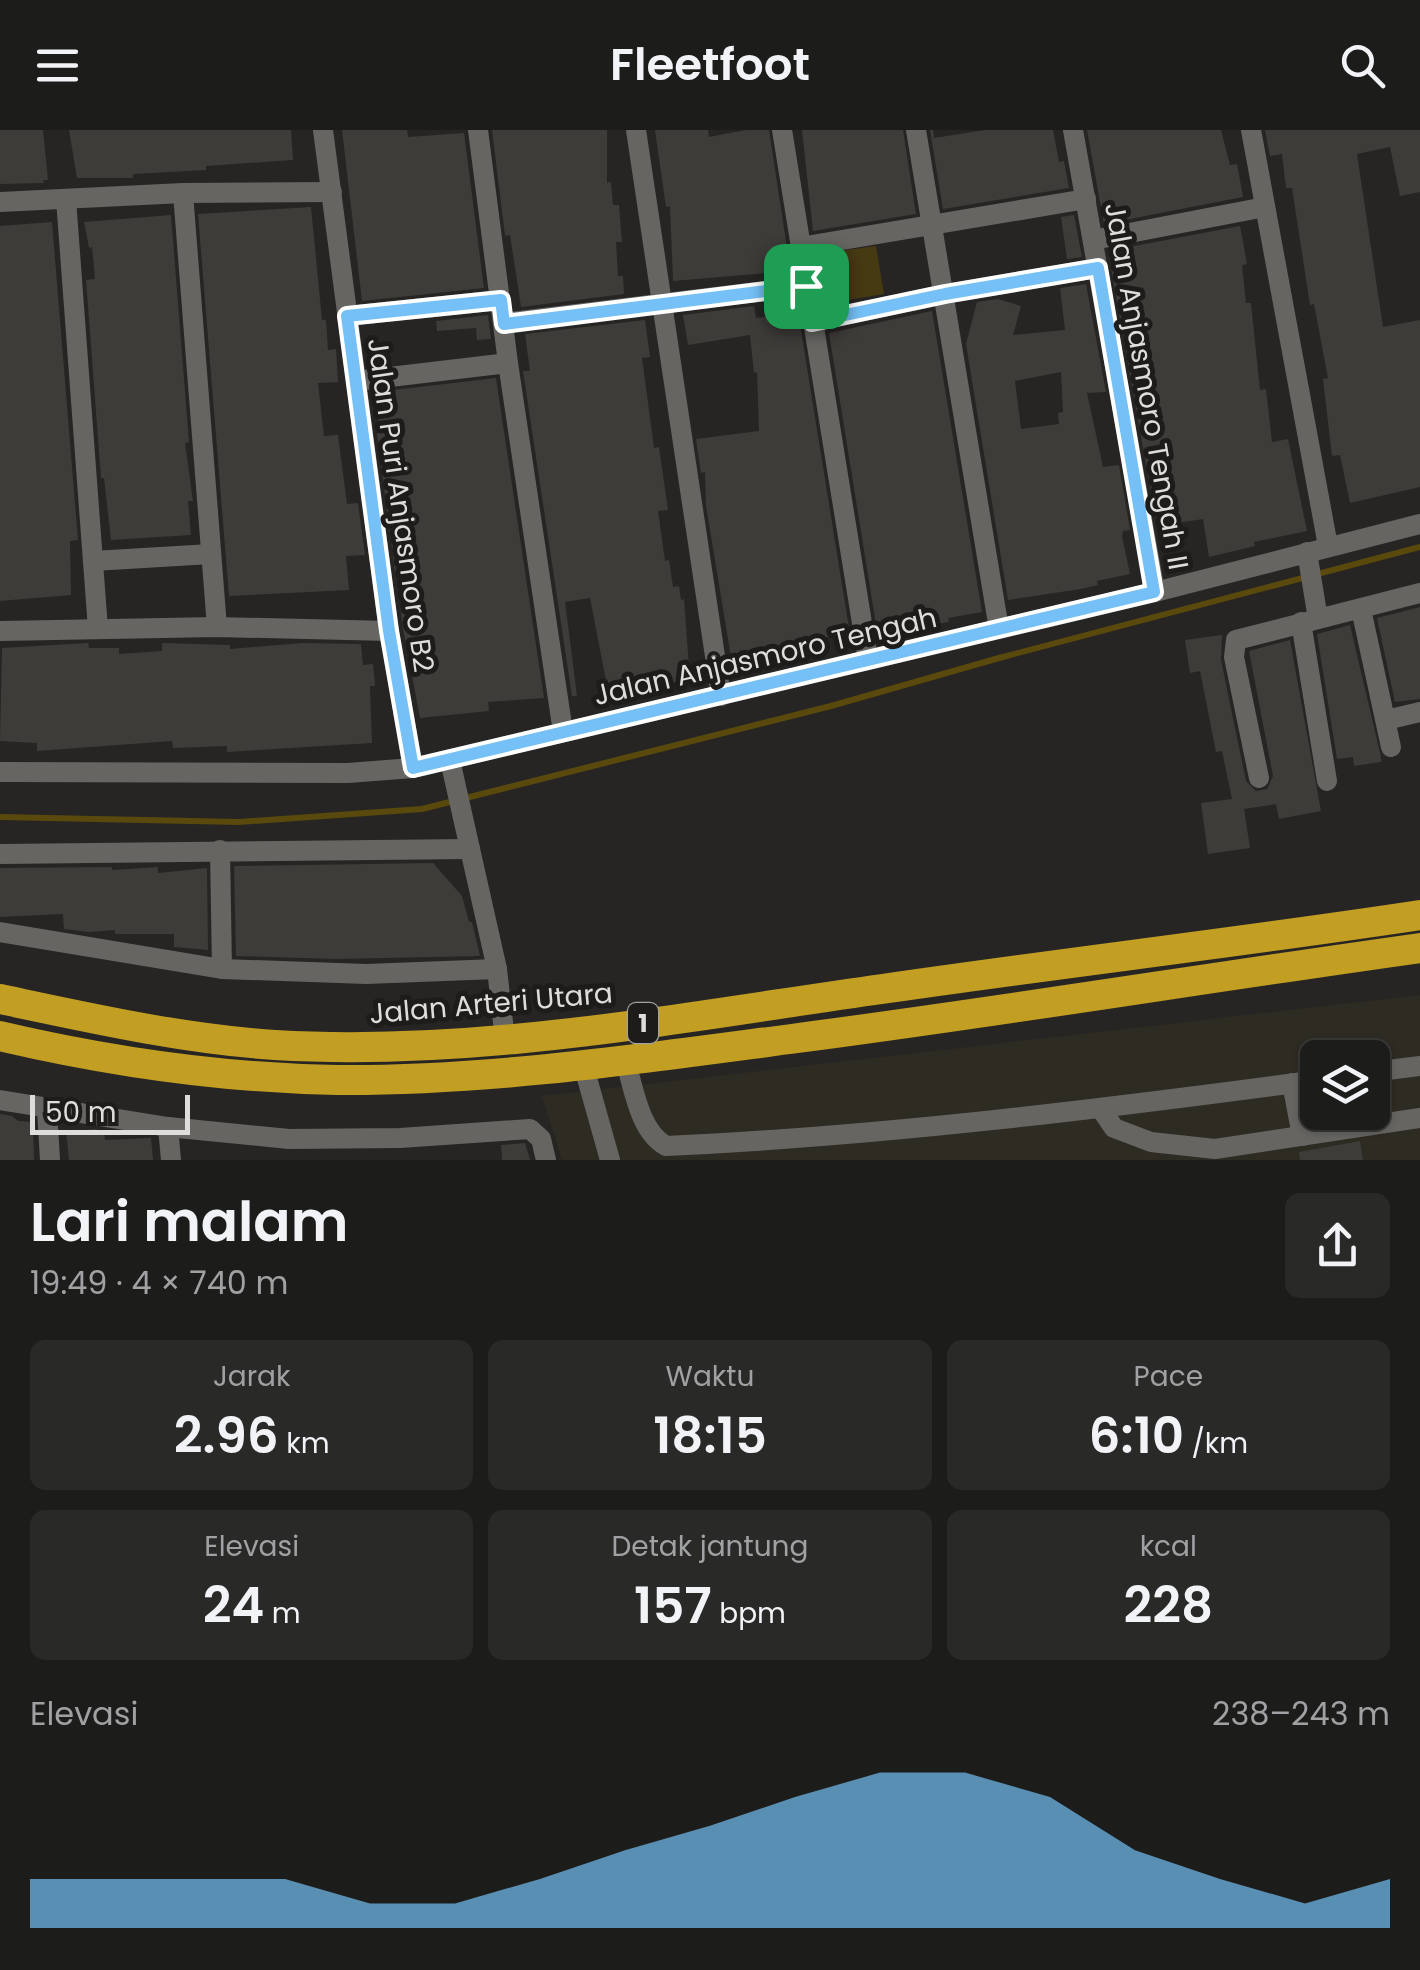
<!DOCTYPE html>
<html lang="id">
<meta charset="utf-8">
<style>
:root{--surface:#1c1c1a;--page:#292927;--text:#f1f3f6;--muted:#a0a1a2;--line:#3a3a39;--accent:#75c0f6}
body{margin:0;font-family:Poppins,sans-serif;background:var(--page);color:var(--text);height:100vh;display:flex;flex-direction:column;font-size:38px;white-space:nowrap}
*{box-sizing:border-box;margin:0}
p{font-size:32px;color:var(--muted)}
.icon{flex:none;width:55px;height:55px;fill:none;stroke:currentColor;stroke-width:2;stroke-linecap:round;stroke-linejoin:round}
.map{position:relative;height:1030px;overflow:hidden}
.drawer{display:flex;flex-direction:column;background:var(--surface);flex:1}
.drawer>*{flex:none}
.tools{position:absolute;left:1300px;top:910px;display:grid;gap:20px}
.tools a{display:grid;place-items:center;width:90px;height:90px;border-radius:15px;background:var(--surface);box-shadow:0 2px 8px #0004,0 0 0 2px var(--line);font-size:50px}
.scale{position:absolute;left:30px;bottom:25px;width:160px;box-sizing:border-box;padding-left:10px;border:5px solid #dedddb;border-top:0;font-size:28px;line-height:35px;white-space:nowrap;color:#dedddb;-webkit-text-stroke:8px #1d1c1a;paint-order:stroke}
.pin{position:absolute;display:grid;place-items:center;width:85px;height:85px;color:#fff;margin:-42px;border-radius:20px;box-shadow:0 5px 15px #0006}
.round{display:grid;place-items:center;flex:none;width:105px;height:105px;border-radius:15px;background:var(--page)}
.overview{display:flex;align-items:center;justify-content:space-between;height:170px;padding:0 30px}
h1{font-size:55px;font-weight:600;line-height:75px}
.metrics{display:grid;grid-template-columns:repeat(3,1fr);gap:15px;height:170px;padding:10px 30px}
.metrics div{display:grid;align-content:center;border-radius:15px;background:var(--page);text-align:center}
.metrics b{font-size:50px;font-weight:600}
.metrics small{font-size:28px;font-weight:400}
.metrics p{font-size:28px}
.chart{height:280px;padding:20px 30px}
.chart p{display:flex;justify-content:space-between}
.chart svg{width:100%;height:180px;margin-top:10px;fill:var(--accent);opacity:.7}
header{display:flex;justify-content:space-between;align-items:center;height:130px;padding:0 30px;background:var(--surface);font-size:45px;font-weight:600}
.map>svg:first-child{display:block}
</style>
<header><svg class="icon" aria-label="menu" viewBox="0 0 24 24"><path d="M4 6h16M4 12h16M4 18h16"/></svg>Fleetfoot<svg class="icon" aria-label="search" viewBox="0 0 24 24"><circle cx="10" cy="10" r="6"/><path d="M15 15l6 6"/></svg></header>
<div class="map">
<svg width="1420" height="1030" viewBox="0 0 1420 1030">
<rect width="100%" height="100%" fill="#262523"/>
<path fill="#2e2b23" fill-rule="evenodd" d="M1420,865V1030H562L542,966ZM1318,928H1372V982H1318Z"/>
<path fill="#463a13" d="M876,116L884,164L848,170L840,121Z"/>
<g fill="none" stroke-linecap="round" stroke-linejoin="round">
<path stroke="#5a490d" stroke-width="6" d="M0,687L239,692L422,679L831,576L999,528L1420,417"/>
</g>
<g fill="#3d3c39" fill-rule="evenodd">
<path d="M0,0H43L48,50H43L44,53L0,54Z"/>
<path d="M69,0H291L293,30L206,36V40L133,44V48H77Z"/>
<path d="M342,0H407L408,7L464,3L484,158L362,171Z"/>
<path d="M492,0H607V53L611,52L613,75H619L622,112H616L618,146H623L624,164L521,177L510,105L505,106Z"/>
<path d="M655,0H708L709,7L746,0H769L791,144L779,146L778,142L673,151L670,76L666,77Z"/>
<path d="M802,0H903L916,84L813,101Z"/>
<path d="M930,0H933L934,8L985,0H1053L1059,32L1064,31L1069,58L943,79Z"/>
<path d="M1087,0H1221L1230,35L1237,34L1243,67L1104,94Z"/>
<path d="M1265,0H1420V62L1400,66L1390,17L1357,24L1383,197L1420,190V357L1350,373L1340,325L1332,326L1323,249L1328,248L1314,174L1310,175L1292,58H1286L1282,24L1270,26Z"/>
<path d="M311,77L322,190H326L328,220L336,219L338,252L318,253L324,306L338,305L347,374L358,373L365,425L346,426L349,460L229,466L198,84Z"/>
<path d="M171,85L189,312L185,313L193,371H188L191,405L111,410L104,348H101L86,150L95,149L92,117L89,118L84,92Z"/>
<path d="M1074,85L1082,127L1067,129L1061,87Z"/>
<path d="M52,92L78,410L70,411L71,465L0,471V96Z"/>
<path d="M1240,96L1247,134L1242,135L1246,173H1251L1260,260L1266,259L1272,312L1288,309L1307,401L1254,412L1255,416L1209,427L1203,389L1157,396L1108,121Z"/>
<path d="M838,151L842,172L824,175L821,154Z"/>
<path d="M1086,154L1106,262L1087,263L1103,337L1119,335L1130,400L1123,401L1122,406L1130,444L1097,451L1098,455L1081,459L1008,470L966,214L977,172L998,169L1021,176L1013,205L1065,200L1060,158ZM1061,242L1063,282L1058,283L1059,294L1021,299L1015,251Z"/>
<path d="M754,176L756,188L798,182L850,504L813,509L814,517L777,526L775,518L731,527L706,376L705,342L701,343L696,309L759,301L757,242L754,243L750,205L688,215L683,185Z"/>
<path d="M932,181L982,482L948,488L949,492L911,498V502L878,507L829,203Z"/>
<path d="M488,185L491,209L477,210L476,198L437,201L436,191Z"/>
<path d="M645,190L650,227L642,228L654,318L659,317L668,380L658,381L665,431L669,430L673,457L679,456L681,470L684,469L690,550L655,555L654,550L628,552L608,561L590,468L565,472L577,566H572L523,241H530L525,204Z"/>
<path d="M496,248L544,568L488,572L489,581L420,588L403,499L400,477H403L398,442H395L377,303H380L376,262Z"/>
<path d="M1420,477V569L1395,572L1377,488Z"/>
<path d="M1350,495L1381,627V632L1354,636L1353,627L1337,629L1317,504Z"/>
<path d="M1222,505L1221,530L1246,651L1256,661L1267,659L1273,646L1249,521L1290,510L1321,681L1279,689L1276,674L1244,679L1250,718L1208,724L1201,673L1232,669L1222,621L1216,622L1200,541L1190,543L1185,510Z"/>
<path d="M88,513L89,518H119V524L162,521V513L230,515V519L302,513L361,514L363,535L373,534L375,556H370L372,613L227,622V616L173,618L172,611L37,621V613L0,611L2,518Z"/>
<path d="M433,733L462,766L469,792H472L480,826L335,829L236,826L234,736Z"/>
<path d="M112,737V740L158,737V743L207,738L208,820L174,817V804H115V800L89,802L64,799L63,784L0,787V738Z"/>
<path d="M0,984L12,986L18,991L33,992L34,1030H0Z"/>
<path d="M95,999L104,1001L105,1010L151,1008L153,1030H69L66,1002Z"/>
<path d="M1360,1011L1363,1030H1300L1299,1022Z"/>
<path d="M525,1013L530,1030H502L501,1015Z"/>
</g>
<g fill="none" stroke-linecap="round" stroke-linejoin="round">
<g stroke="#666562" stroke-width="20">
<path d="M323,0L389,501L413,638"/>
<path d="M478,0L508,233L563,602"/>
<path d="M636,0L721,566"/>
<path d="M782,0L868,530"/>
<path d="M916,0L999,499"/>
<path d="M1073,0L1155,462"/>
<path d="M1251,0L1328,416"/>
<path d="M183,63L217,497"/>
<path d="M66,69L98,499"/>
<path d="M0,72L183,63L332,62"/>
<path d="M1093,110L1265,77"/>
<path d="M800,117L1086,69"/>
<path d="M347,186L501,170"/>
<path d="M812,192L945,164L1098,138"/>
<path d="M503,193L806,156"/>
<path d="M356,251L508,233"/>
<path d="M1307,422L1318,489"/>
<path d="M93,431L211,424"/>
<path d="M1361,479L1391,617"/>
<path d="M1301,492L1327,651"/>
<path d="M0,501L217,497L389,501"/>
<path d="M1386,590L1420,582"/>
<path d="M450,630L497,839L505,910"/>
<path d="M0,642L348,643L413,638L1155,462L1420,394"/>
<path d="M1259,648L1234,527L1236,510L1420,463"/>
<path d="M220,720L222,839"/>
<path d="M0,724L470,719"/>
<path d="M0,802L222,839L366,844L497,839"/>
<path d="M625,930C634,958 639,1001 666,1016C884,1006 1101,979 1318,950"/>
<path d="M583,934L610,1030"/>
<path d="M1372,942L1420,936"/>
<path d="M1372,944L1382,993"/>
<path d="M1292,953L1302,1006"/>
<path d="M0,970L168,997L289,1009L400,1008L530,999L541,1009L546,1030"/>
<path d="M47,979L50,1030"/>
<path d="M1101,979L1114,998L1151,1012L1215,1019L1420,988"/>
<path d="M168,997L171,1030"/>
</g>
<g stroke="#c29e23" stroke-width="30">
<path d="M0,869C90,888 183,909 275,915C478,927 682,887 882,859C1061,833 1241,812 1420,785"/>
<path d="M0,906C111,932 223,948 337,950C491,951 646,928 798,908C1005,881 1212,847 1420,818"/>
</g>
</g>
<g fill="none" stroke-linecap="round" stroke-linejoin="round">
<g stroke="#fff" stroke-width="20">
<path id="route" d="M1098,138L1154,462L413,638L389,501L347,186L501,170L504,194L806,156L812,192L945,164Z"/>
</g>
<use href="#route" stroke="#75c0f6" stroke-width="12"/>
</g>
<g text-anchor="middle" stroke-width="10" stroke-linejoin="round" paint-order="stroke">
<rect fill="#1d1c1a" stroke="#a4a3a1" stroke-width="2.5" x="628" y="873" width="30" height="40" rx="8"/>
<g font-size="25" font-weight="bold" fill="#dedddb">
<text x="643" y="902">1</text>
</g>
<g font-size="28" fill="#dedddb" stroke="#1d1c1a">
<text transform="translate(1147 256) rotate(80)" y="10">Jalan Anjasmoro Tengah II</text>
<text transform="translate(401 375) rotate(82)" y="10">Jalan Puri Anjasmoro B2</text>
<text transform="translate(765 526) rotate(-13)" y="10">Jalan Anjasmoro Tengah</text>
<text transform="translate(491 873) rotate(-5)" y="10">Jalan Arteri Utara</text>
</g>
</g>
</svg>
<div class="tools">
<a><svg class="icon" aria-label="layers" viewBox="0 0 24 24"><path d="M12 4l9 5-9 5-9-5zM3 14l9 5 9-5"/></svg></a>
</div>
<div class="scale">50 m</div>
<div class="pin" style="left:806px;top:156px;background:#1e9e55"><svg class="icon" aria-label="arrive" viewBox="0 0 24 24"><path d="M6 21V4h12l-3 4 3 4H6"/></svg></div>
</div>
<section class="drawer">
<div class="overview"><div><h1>Lari malam</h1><p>19:49 · 4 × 740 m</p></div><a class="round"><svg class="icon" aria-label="share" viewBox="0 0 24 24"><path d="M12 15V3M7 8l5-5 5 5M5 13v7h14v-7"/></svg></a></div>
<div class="metrics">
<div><p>Jarak</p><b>2.96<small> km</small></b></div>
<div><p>Waktu</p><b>18:15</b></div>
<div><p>Pace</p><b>6:10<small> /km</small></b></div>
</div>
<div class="metrics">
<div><p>Elevasi</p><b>24<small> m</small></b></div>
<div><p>Detak jantung</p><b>157<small> bpm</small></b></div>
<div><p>kcal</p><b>228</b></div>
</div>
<div class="chart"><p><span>Elevasi</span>238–243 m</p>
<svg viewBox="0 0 160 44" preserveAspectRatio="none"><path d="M0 44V32L10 32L20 32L30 32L40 38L50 38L60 32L70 25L80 19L90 12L100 6L110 6L120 12L130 25L140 32L150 38L160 32V44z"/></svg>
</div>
</section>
